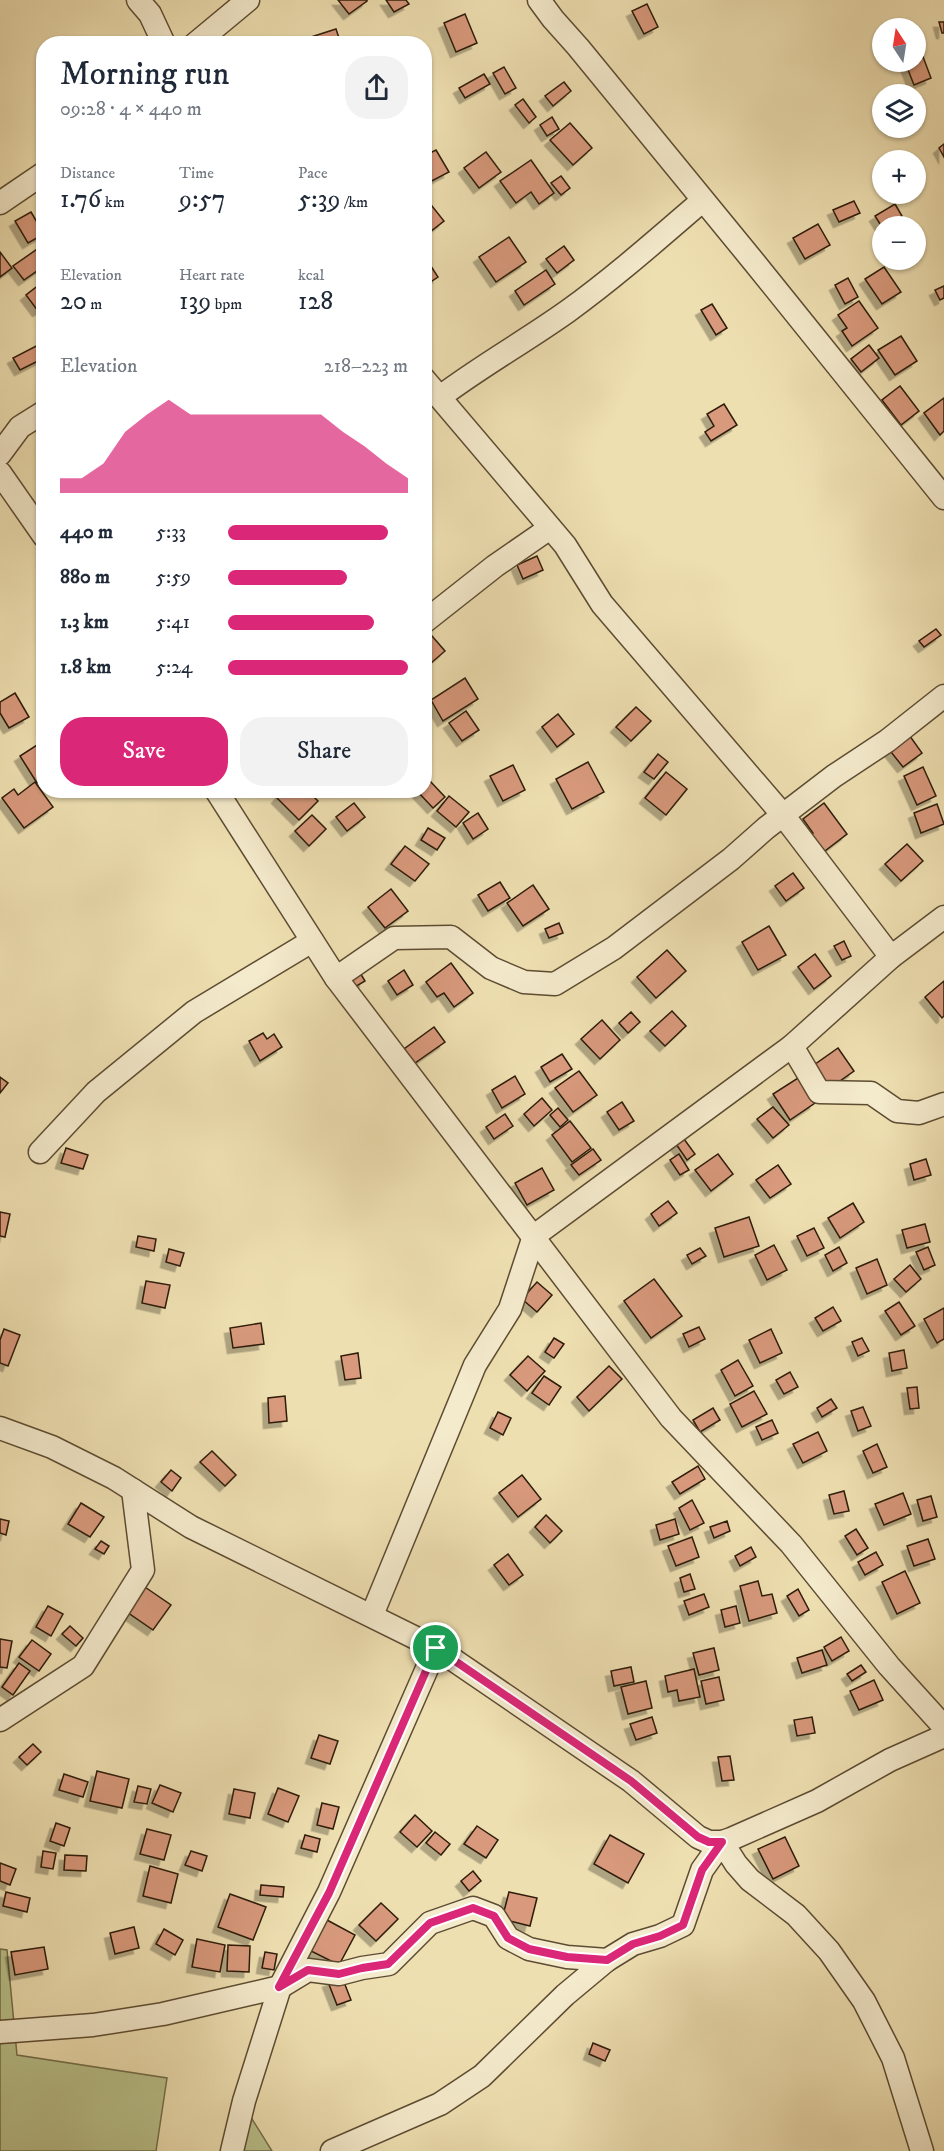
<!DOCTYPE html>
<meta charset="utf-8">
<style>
:root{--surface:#fff;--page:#f2f2f3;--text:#1f2937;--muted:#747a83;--accent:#db2777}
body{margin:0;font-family:"IM FELL DW Pica",serif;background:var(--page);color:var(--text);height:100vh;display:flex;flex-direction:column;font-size:22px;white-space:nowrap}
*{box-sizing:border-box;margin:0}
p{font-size:20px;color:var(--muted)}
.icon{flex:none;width:33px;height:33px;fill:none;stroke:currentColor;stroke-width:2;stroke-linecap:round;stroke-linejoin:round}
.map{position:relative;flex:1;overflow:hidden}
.side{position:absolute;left:36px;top:36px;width:396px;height:762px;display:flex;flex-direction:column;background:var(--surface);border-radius:24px;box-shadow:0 2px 4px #0004}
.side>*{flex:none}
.needle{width:39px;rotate:348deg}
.fabs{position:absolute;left:872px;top:18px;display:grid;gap:12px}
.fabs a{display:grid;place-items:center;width:54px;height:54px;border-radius:50%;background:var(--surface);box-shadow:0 2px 4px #0004;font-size:30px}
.pin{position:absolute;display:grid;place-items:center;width:51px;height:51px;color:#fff;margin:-26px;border:3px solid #fff;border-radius:50%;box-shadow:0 2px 6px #0007}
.round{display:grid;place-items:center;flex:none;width:63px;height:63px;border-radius:24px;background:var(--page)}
.headline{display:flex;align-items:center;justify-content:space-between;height:102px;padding:0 24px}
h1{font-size:33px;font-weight:600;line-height:45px}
.metrics{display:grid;grid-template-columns:repeat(3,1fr);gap:9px;height:102px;padding:6px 24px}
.metrics div{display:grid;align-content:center}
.metrics b{font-size:26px;font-weight:600}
.metrics small{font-size:16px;font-weight:400}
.metrics p{font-size:16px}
.chart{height:168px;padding:12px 24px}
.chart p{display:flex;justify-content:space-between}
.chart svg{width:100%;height:108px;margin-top:6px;fill:var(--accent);opacity:.7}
.button{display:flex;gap:12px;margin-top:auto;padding:12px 24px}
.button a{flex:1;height:69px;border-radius:24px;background:var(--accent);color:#fff;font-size:24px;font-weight:600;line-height:69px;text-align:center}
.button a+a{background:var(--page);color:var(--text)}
ul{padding:0 24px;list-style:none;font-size:20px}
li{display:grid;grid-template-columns:96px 72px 1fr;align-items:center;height:45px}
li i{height:15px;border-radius:8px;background:var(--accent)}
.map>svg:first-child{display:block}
</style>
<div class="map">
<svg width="944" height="2151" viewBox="0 0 944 2151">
<defs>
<filter id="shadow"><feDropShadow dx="-5.5" dy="5.5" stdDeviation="0" flood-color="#0004"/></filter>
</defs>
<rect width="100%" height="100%" fill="#eedfb1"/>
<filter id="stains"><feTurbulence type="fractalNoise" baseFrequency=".00333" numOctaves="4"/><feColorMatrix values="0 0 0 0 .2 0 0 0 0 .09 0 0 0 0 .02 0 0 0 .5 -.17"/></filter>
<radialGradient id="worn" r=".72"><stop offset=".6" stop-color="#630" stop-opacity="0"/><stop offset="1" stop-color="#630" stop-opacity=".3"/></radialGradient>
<g fill="#b9c18b" stroke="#736e4a" stroke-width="1.5">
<path d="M0,1949L7,1950L17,2055L167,2078L156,2151H0Z"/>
<path d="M247,2111L272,2151H238Z"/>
</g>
<g fill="#d8997c" stroke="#2d1b08" stroke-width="1.5" filter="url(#shadow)">
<path d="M338,0H367V1L349,14Z"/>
<path d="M386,0H406L409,4L394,12Z"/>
<path d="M647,4L658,27L644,34L632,11Z"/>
<path d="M465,14L477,43L456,52L444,23Z"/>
<path d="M939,22H944V33H942Z"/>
<path d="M336,29L341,44H314L311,37Z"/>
<path d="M922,54L931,78L914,85L905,62H915V56Z"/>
<path d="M504,67L516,88L505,94L493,73Z"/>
<path d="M484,74L490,84L465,98L459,88Z"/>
<path d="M564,82L571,91L553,106L545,96Z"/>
<path d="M523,99L536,117L529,123L515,105Z"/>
<path d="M552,117L559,129L547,136L540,125Z"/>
<path d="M570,123L592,148L573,165L550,140Z"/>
<path d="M944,144V157L939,148Z"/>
<path d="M436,150L449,172L424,185V156Z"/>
<path d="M486,152L501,172L479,188L464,168Z"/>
<path d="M531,160L554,193L539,204L531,192L516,203L500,181Z"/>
<path d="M561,176L570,188L561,195L551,183Z"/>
<path d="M424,196L444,221L426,235L424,233Z"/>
<path d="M854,201L860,213L839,222L833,210Z"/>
<path d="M895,204L902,216L882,227L875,216Z"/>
<path d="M31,212L44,234L28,243L15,221Z"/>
<path d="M818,224L830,245L805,259L793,238Z"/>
<path d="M509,237L526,262L496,282L479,257Z"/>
<path d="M43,245L44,266L24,280L13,266Z"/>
<path d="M564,246L574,260L557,273L546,259Z"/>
<path d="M0,252L12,268L0,277Z"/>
<path d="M425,257L438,277L429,283L424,276Z"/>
<path d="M884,267L901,292L882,304L865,279Z"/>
<path d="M546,270L555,284L524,305L515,291Z"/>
<path d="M848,278L858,297L845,304L835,285Z"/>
<path d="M44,281V307L38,311L26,295Z"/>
<path d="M944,286V298L940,300L935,290Z"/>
<path d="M859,301L878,328L852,346L842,331L847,328L838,315Z"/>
<path d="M712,304L727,328L716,335L701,310Z"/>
<path d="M901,336L917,361L895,375L878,350Z"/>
<path d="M44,342V358L20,370L13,358Z"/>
<path d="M869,345L879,358L861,372L851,359Z"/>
<path d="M900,386L919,411L901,425L882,400Z"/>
<path d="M944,398V431L940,435L924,413Z"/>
<path d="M724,404L737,425L711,441L705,432L714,426L707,414Z"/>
<path d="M424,484L431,494L424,499Z"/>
<path d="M537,556L543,570L523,579L517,565Z"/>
<path d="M936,629L941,635L924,647L919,641Z"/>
<path d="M432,636L445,651L431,663L424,655V642Z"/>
<path d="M465,678L478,699L443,721L431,700Z"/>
<path d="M15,693L29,717L9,728L0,713V702Z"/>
<path d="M636,707L651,721L631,741L616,727Z"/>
<path d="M466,711L479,730L462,741L449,723Z"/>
<path d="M558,714L574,734L557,747L542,727Z"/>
<path d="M907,732L922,753L903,767L887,747Z"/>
<path d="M37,745L44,755V779L37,783L20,756Z"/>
<path d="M658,754L668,762L654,779L644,772Z"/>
<path d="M588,762L604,792L572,809L556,779Z"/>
<path d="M513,765L525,790L503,801L490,776Z"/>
<path d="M923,767L936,796L917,805L904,776Z"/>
<path d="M666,772L687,789L666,815L645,798Z"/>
<path d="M429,780L445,797L433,808L417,791L424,790V785Z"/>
<path d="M35,782L53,807L24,828L2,798L14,789L18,795Z"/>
<path d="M284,790H307L318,801L299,820L277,798Z"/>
<path d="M449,796L469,812L456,827L437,811Z"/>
<path d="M354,803L365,817L347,831L336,817Z"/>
<path d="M824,803L847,834L821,854L808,837L813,833L803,819Z"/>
<path d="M937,804L944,824L921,833L914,813Z"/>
<path d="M478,813L488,829L473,839L463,823Z"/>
<path d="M312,815L326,829L309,846L295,831Z"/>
<path d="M428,828L445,838L437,850L421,840Z"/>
<path d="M907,844L923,861L901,881L885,864Z"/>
<path d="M405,846L429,864L415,881L391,864Z"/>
<path d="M793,873L804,888L786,901L775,886Z"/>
<path d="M500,882L510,898L488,911L478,895Z"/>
<path d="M533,885L549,909L523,926L507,903Z"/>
<path d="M391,889L408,911L385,928L368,907Z"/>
<path d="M559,923L563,933L549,938L545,929Z"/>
<path d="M769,926L786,955L758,970L742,942Z"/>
<path d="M844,941L851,956L842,960L834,946Z"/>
<path d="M667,950L686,971L656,998L637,977Z"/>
<path d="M815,954L831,976L814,989L798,967Z"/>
<path d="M451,963L473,993L454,1007L444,993L437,997L426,982Z"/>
<path d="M404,970L413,985L397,995L388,981Z"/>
<path d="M359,971L365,981L355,987L349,978Z"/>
<path d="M944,981V1016L942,1018L925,997Z"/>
<path d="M672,1011L686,1026L665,1046L650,1031Z"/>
<path d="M631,1012L640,1022L628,1033L619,1023Z"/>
<path d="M602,1020L620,1040L600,1059L581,1039Z"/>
<path d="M434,1027L445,1042L415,1063L404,1049Z"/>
<path d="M263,1033L267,1039L274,1034L282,1047L260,1061L249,1041Z"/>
<path d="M838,1048L854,1071L830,1088L814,1065Z"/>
<path d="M562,1054L572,1069L550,1082L541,1067Z"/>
<path d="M579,1071L597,1095L573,1112L555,1088Z"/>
<path d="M515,1076L525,1094L502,1108L492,1090Z"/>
<path d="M0,1077L8,1083L0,1093Z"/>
<path d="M798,1078L815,1103L790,1120L773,1094Z"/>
<path d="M542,1098L552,1110L534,1126L524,1114Z"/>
<path d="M622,1102L634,1121L619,1130L607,1112Z"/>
<path d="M773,1107L789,1125L773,1138L757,1119Z"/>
<path d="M558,1108L568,1120L560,1127L550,1115Z"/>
<path d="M505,1114L513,1126L494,1139L486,1127Z"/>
<path d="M570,1121L591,1148L572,1162L552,1135Z"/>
<path d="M684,1139L695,1154L687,1160L676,1144Z"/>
<path d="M66,1148L88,1155L83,1169L61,1163Z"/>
<path d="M593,1149L601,1160L579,1175L571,1165Z"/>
<path d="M679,1154L689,1170L680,1175L670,1160Z"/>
<path d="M718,1154L733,1174L711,1191L695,1170Z"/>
<path d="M926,1159L931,1175L914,1180L910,1164Z"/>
<path d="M778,1165L791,1184L770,1198L756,1180Z"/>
<path d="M542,1168L554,1190L527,1205L515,1183Z"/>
<path d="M668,1201L677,1213L659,1226L651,1214Z"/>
<path d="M853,1203L864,1222L840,1238L828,1218Z"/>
<path d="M0,1212L10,1214L5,1237L0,1236Z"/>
<path d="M749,1217L759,1246L724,1257L715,1228Z"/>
<path d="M925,1224L930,1242L907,1248L902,1230Z"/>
<path d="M814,1228L824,1248L807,1256L797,1236Z"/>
<path d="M138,1236L156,1239L154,1251L136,1247Z"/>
<path d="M774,1245L787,1270L767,1280L755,1255Z"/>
<path d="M839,1247L847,1263L833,1271L825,1255Z"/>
<path d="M928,1247L935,1265L924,1270L916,1252Z"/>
<path d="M700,1248L706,1256L692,1264L687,1255Z"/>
<path d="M169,1249L184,1253L180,1266L166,1262Z"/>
<path d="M877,1259L887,1285L867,1294L856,1268Z"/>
<path d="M910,1265L921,1279L906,1292L894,1279Z"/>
<path d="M654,1279L682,1316L651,1338L624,1301Z"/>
<path d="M146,1281L170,1285L165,1308L142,1303Z"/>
<path d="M537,1282L552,1295L537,1312L522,1299Z"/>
<path d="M899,1302L915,1326L901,1335L885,1311Z"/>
<path d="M833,1307L841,1321L823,1331L815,1318Z"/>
<path d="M944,1308V1339L937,1343L924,1319Z"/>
<path d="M261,1323L264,1344L233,1348L230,1328Z"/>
<path d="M699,1327L705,1339L689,1347L683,1334Z"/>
<path d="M4,1329L20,1335L8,1366L0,1363V1340Z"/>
<path d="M771,1329L782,1353L760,1363L749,1340Z"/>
<path d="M554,1338L564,1344L554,1358L545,1352Z"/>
<path d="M862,1338L869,1351L858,1356L852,1342Z"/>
<path d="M904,1350L907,1368L892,1371L889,1353Z"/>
<path d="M358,1353L361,1378L345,1380L341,1356Z"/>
<path d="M528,1356L545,1371L527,1391L510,1375Z"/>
<path d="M738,1360L753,1386L735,1396L721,1370Z"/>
<path d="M609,1366L622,1379L589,1411L577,1397Z"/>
<path d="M790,1372L798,1387L784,1394L776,1380Z"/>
<path d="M544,1376L561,1387L549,1405L532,1393Z"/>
<path d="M917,1387L919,1408L910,1409L907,1388Z"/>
<path d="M754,1391L767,1414L742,1427L730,1404Z"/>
<path d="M285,1396L287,1421L269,1423L268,1398Z"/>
<path d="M831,1399L837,1408L822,1417L817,1408Z"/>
<path d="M863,1407L871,1426L858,1431L851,1411Z"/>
<path d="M713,1408L720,1420L700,1432L693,1420Z"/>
<path d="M498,1412L511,1418L503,1435L490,1428Z"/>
<path d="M772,1420L778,1433L762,1440L756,1427Z"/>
<path d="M818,1432L827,1451L803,1463L793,1444Z"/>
<path d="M877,1444L887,1467L873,1473L863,1451Z"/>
<path d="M212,1451L236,1475L225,1486L200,1462Z"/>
<path d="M698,1466L705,1479L680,1494L672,1482Z"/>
<path d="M171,1470L181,1478L172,1491L161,1482Z"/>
<path d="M522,1475L541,1499L518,1517L499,1493Z"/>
<path d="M844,1491L849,1511L834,1514L829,1495Z"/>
<path d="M903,1493L911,1514L884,1525L875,1504Z"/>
<path d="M931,1496L937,1517L923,1521L917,1500Z"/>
<path d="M692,1500L704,1523L690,1530L679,1508Z"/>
<path d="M81,1503L104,1517L90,1537L68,1524Z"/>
<path d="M546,1515L562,1531L550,1543L535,1527Z"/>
<path d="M0,1519L9,1521L6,1535L0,1533Z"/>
<path d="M675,1519L679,1534L660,1540L656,1525Z"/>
<path d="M727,1521L730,1531L714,1538L710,1527Z"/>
<path d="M856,1529L868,1548L857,1555L845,1536Z"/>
<path d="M692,1537L699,1557L676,1566L668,1546Z"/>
<path d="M928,1539L935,1559L914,1566L907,1546Z"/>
<path d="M101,1541L109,1546L104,1554L95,1549Z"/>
<path d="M751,1547L756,1557L740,1566L735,1556Z"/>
<path d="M876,1552L883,1565L865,1575L858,1562Z"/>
<path d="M508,1554L523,1575L509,1585L494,1565Z"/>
<path d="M905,1571L920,1603L897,1614L882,1582Z"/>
<path d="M690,1574L695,1589L684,1592L680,1578Z"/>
<path d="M758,1581L762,1596L772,1594L777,1613L749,1621L740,1586Z"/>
<path d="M142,1585L171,1605L153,1630L124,1610Z"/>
<path d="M798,1589L809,1610L799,1616L787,1596Z"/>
<path d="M704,1594L709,1607L689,1615L684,1601Z"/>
<path d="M48,1606L63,1614L51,1636L36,1627Z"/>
<path d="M736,1606L740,1623L725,1627L721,1610Z"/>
<path d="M70,1626L83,1638L76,1646L62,1634Z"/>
<path d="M841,1637L849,1651L832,1661L824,1647Z"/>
<path d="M0,1639L12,1641L7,1668L0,1667Z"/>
<path d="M32,1640L51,1654L39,1671L19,1657Z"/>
<path d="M714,1648L719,1670L699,1675L693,1653Z"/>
<path d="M822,1650L827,1665L802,1673L797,1658Z"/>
<path d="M19,1663L30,1671L13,1695L2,1687Z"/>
<path d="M861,1665L866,1672L852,1681L847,1674Z"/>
<path d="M631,1667L634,1682L614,1686L611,1671Z"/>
<path d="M694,1669L700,1697L679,1701L677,1690L668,1692L665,1676Z"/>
<path d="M719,1677L724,1700L706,1704L701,1681Z"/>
<path d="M874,1680L883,1700L859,1710L850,1691Z"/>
<path d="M646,1681L652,1708L628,1714L621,1687Z"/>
<path d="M652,1717L657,1733L636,1740L630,1724Z"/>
<path d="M812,1717L815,1733L797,1736L794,1720Z"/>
<path d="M319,1735L338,1741L330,1764L311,1758Z"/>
<path d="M33,1744L41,1752L27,1765L19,1757Z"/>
<path d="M730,1756L734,1780L722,1781L718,1757Z"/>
<path d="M97,1771L129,1779L122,1808L90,1801Z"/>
<path d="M64,1774L88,1782L83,1797L59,1790Z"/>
<path d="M160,1785L181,1793L173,1812L152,1803Z"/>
<path d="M138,1786L151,1789L147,1804L134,1802Z"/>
<path d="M278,1788L299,1796L288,1822L268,1814Z"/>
<path d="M234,1789L255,1793L250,1818L229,1814Z"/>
<path d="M322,1803L339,1807L333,1829L317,1825Z"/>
<path d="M415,1815L432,1831L417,1847L400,1832Z"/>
<path d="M56,1823L70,1828L64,1846L50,1841Z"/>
<path d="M477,1826L498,1840L486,1858L464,1844Z"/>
<path d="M147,1829L171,1835L164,1860L140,1854Z"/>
<path d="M435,1832L450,1844L441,1855L426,1843Z"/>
<path d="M305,1835L320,1839L317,1852L301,1848Z"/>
<path d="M610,1835L644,1854L628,1883L594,1864Z"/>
<path d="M785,1837L799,1866L773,1879L758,1849Z"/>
<path d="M43,1851L56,1853L53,1869L41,1867Z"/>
<path d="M191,1851L207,1856L202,1871L185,1865Z"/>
<path d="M65,1855L87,1856L86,1871L64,1870Z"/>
<path d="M0,1863L16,1869L10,1885L0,1881Z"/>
<path d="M150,1866L178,1874L171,1903L143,1896Z"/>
<path d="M473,1871L481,1881L469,1891L461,1881Z"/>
<path d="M261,1885L284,1887L283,1897L260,1895Z"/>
<path d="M6,1892L30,1898L27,1912L3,1906Z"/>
<path d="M509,1892L537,1898L530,1926L502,1919Z"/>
<path d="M230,1894L266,1907L253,1940L218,1927Z"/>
<path d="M381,1903L398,1919L376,1941L359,1925Z"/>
<path d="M327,1920L355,1935L339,1965L311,1951Z"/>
<path d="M134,1927L139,1948L115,1954L110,1933Z"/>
<path d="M164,1929L183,1940L175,1955L156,1944Z"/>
<path d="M197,1939L225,1945L220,1972L192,1967Z"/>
<path d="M228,1945L250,1946L249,1972L227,1971Z"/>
<path d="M44,1947L48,1969L15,1975L11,1952Z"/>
<path d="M265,1952L277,1954L274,1970L262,1968Z"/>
<path d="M342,1977L351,2000L337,2005L328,1982Z"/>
<path d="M593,2043L610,2050L605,2061L589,2054Z"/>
</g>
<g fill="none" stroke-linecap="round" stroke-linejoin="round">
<g stroke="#5d4c32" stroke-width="25">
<g id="minor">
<path d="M138,0L150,14L164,44"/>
<path d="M539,0L553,19L578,47L754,262L944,498"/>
<path d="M195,44L248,0"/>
<path d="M0,203L44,173"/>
<path d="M424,379L565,545L602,604L783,815L891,957"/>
<path d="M440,397C481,366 526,341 568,311C615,277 659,238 702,201"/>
<path d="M0,454L20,427L44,412"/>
<path d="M0,473L44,536"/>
<path d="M424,622L495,566L550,528"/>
<path d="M216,790L336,978L671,1418L791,1544L889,1666L944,1727"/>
<path d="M336,978L394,938L451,937L491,968L524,982L555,984L614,948L731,859L766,828L834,776L887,741L944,696"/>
<path d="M792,1046L819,1092L871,1093L897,1111L919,1113L944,1104"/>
<path d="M40,1152L96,1092L194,1012L312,941"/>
<path d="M0,1428L52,1447L114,1478L191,1527L436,1648L631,1781L698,1837L709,1842H722L731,1839L817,1801L890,1760L944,1736"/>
<path d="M372,1615L475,1365L510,1309L534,1236L792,1046L891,957L944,917"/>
<path d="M0,1720L83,1666L143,1570L133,1490"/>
<path d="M0,2032L93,2025L163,2014L280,1987L308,1970L339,1974L362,1968L389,1964L430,1923L473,1908L494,1916L508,1938L529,1949L567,1957L607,1960L633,1944L660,1936L683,1925L702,1870L722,1842L736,1864L750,1880L796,1915L829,1951L864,2001L893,2058L922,2151"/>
<path d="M232,2151L244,2101L280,1987L329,1892L436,1648"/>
<path d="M332,2151L440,2104L482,2076L565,1995L607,1960"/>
</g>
</g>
<use href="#minor" stroke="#f4eacc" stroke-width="22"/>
</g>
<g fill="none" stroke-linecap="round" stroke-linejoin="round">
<g stroke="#fff" stroke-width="12">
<path id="route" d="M436,1648L631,1781L698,1837L709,1842H722L702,1870L683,1925L660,1936L633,1944L607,1960L567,1957L529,1949L508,1938L494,1916L473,1908L430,1923L388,1964L362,1968L339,1974L308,1970L279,1987L329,1893Z"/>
</g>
<use href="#route" stroke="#db2777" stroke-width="8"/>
</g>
<rect width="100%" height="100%" filter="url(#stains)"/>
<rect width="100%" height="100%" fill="url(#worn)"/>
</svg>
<div class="fabs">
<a><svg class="needle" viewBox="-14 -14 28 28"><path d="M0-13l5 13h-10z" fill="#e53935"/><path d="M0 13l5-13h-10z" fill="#747a83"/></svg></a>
<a><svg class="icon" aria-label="layers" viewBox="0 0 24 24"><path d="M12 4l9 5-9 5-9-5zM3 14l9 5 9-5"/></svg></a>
<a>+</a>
<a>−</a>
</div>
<div class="pin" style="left:436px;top:1648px;background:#1e9e55"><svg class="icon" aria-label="arrive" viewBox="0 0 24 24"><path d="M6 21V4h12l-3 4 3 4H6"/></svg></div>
<section class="side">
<div class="headline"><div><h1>Morning run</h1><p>09:28 · 4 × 440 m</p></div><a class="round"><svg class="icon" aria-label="share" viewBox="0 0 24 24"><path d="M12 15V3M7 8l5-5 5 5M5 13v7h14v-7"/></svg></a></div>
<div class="metrics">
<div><p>Distance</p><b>1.76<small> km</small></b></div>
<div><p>Time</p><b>9:57</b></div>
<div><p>Pace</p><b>5:39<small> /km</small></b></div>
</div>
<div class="metrics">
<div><p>Elevation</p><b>20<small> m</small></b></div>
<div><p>Heart rate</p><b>139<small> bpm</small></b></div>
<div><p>kcal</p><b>128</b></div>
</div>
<div class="chart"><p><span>Elevation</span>218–223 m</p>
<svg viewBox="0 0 160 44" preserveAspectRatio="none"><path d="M0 44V38L10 38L20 32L30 19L40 12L50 6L60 12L70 12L80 12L90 12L100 12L110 12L120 12L130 19L140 25L150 32L160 38V44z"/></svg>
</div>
<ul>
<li><b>440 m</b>5:33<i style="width:89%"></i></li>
<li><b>880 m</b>5:59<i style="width:66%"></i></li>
<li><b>1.3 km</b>5:41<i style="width:81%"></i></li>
<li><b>1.8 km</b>5:24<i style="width:100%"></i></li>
</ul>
<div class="button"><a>Save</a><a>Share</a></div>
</section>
</div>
